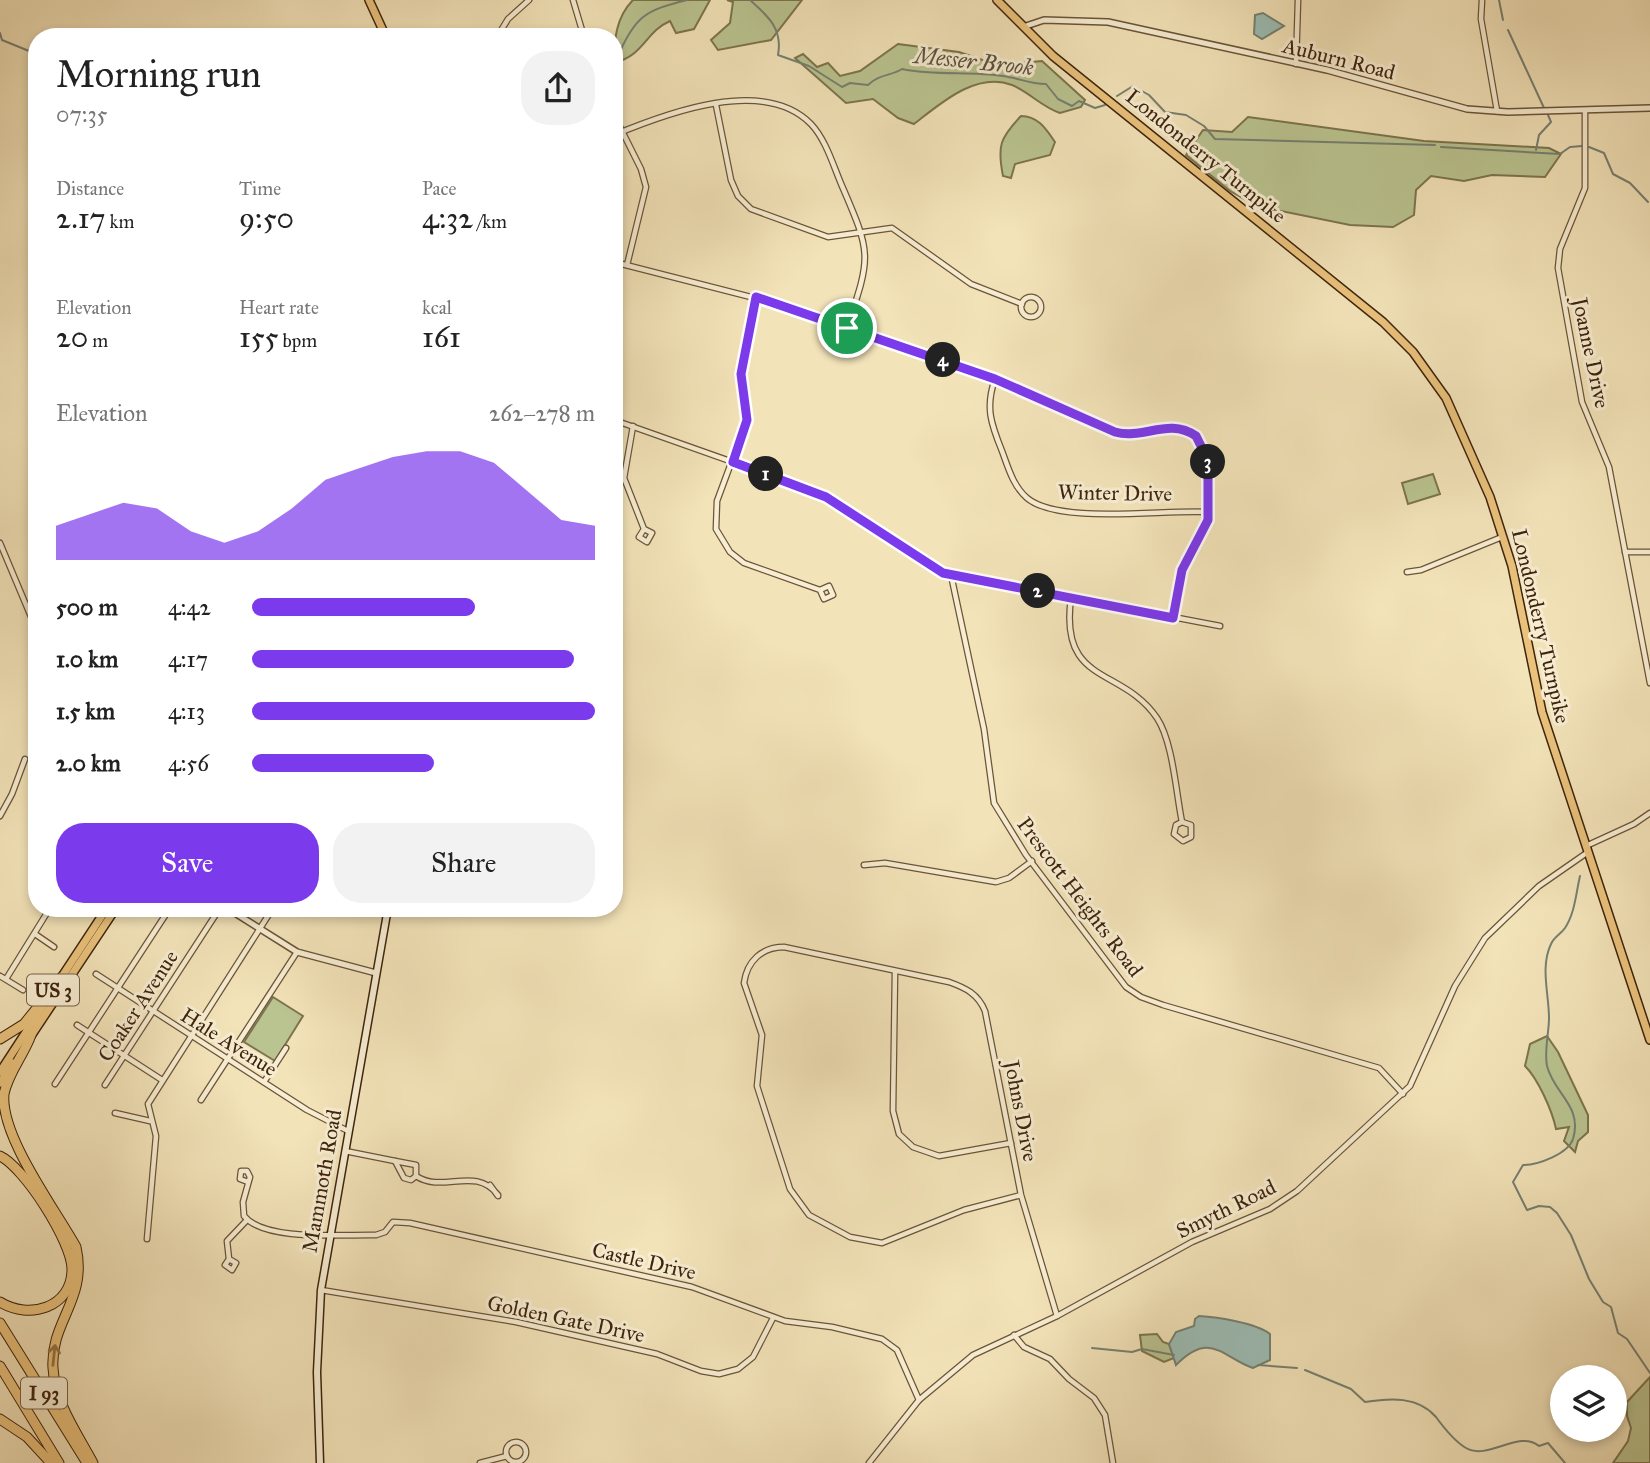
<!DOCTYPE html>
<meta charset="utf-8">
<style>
:root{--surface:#fff;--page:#f2f2f2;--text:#222;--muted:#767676;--accent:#7c3aed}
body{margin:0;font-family:"IM FELL Great Primer",serif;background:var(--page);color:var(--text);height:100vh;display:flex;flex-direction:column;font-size:26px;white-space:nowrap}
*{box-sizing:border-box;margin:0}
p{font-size:23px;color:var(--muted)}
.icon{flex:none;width:38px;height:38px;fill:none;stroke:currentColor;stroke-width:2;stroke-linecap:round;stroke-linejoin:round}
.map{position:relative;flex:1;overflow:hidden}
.panel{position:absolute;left:28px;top:28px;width:595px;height:889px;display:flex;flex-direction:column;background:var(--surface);border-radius:28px;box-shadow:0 4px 10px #0003}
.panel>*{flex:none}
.fabs{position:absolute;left:1550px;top:1365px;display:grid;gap:14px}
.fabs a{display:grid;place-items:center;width:77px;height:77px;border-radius:50%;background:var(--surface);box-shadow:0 4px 10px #0003;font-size:35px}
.pin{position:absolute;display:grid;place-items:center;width:60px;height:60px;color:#fff;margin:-30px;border:4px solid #fff;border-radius:50%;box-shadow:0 2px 7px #0007}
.km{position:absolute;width:35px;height:35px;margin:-18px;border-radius:50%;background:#222;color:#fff;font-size:19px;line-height:35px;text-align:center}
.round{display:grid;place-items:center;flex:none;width:74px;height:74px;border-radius:28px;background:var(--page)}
.head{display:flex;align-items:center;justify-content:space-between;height:119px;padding:0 28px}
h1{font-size:38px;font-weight:600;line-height:52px}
.figures{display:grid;grid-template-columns:repeat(3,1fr);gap:10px;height:119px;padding:7px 28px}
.figures div{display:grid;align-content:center}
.figures b{font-size:30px;font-weight:600}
.figures small{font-size:19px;font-weight:400}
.figures p{font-size:19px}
.chart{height:196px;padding:14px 28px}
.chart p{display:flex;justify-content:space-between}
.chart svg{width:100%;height:126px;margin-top:7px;fill:var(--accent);opacity:.7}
.cta{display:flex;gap:14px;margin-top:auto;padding:14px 28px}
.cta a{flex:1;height:80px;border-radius:28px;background:var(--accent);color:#fff;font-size:28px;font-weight:600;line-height:80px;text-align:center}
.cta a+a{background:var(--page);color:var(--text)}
ul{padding:0 28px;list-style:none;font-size:23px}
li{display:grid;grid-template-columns:112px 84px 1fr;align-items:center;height:52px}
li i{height:18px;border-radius:9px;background:var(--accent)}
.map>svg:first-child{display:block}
</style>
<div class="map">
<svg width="1650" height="1463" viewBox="0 0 1650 1463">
<rect width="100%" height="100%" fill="#f3e3b9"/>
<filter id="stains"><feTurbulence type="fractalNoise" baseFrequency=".00286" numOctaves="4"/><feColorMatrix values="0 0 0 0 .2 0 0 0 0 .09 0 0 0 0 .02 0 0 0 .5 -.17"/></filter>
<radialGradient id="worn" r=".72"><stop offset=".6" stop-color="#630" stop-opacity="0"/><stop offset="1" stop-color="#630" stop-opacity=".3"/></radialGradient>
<g fill="#bac490" stroke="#7c744e" stroke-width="2">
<path d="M633,0H710L694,29L676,33L670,21C645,32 645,55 614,63C614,40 616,17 633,0Z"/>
<path d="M727,0H802L771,40L718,50L711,40L730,23L733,2Z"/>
<path d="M898,44L959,52L997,65L1042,61L1085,100L1081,107L1060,113C1042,107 1029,92 1012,85C976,71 940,104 914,124L898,118L873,99L846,103L795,58L803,54L817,67L828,63L840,76L860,71Z"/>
<path d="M1021,116C1038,116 1046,129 1055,142L1050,155L1015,164L1011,178L1003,176C997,146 1000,138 1021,116Z"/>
<path d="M1248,117L1424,141L1549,148L1561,154L1545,177L1492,175L1464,181L1431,176L1416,190L1414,215L1393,227L1350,225L1257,206L1230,191L1186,155L1203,130L1232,132Z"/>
<path d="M1433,474L1440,494L1408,504L1402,483Z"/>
<path d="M273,997L303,1016L275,1061L244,1042Z"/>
<path d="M1547,1036L1558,1052L1588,1115V1132L1578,1141L1575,1152L1564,1141L1569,1127L1556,1129C1552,1110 1538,1079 1525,1066L1530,1044Z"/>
<path d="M1157,1334L1163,1342L1169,1344L1174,1358L1164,1362L1142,1351L1140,1335Z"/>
<path d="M1650,1377V1463H1613L1628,1441L1631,1428L1627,1416V1402Z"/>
</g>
<g fill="#9cbdb5" stroke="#768072" stroke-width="2">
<path d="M1263,13L1284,26L1262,39L1254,34L1255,15Z"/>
<path d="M1199,1316C1217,1317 1256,1323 1270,1334V1360L1253,1368C1222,1357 1210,1330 1176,1365L1169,1344L1176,1332L1194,1326L1195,1319Z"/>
</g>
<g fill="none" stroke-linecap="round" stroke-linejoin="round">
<g stroke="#768072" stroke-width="2">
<path d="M750,0C768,16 783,29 778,55L809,66L842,87L850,83L868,85C879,74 891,76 902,69C936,76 969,71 1003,76C1019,78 1029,84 1046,84L1058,99L1072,106L1079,101L1095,108L1105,105"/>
<path d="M1499,0L1503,20"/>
<path d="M1508,30L1544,108"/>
<path d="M0,33L2,40L29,51L37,48"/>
<path d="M614,57L618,56C635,16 646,10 687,0"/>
<path d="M1117,96L1133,86L1149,95L1165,112L1186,115L1204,126L1215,139L1435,145"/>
<path d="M1441,147L1560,154L1570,147L1582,146"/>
<path d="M1589,147L1604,153L1613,174L1630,183L1648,202"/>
<path d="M1536,150L1539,135L1551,122L1548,115"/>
<path d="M1580,876C1576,893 1575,913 1565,928C1561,934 1554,937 1551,944C1540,967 1549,994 1549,1018C1549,1033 1544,1051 1547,1066C1554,1094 1583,1106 1573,1139C1568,1154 1538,1165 1523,1165L1513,1182L1527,1210L1539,1206L1550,1207L1557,1213L1571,1235L1589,1279L1603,1302L1611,1307L1618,1333L1627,1339L1650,1373"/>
<path d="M1092,1348L1132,1352L1142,1349L1174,1355"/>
<path d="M1258,1365L1297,1368"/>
<path d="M1305,1370L1351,1389L1365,1402C1390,1398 1418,1396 1436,1417C1444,1428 1454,1441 1466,1448C1488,1461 1519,1429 1539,1446L1548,1443L1565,1463"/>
</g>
<g stroke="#6b5438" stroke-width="7">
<g id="minor">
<path d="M573,0L584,37"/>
<path d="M1482,0L1481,19L1497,111"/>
<path d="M497,37L508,19L529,0"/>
<path d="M1296,64L1298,0"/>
<path d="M716,105L731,180L738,196L751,209L828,237L892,228L971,284L1022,304"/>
<path d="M1585,111V188L1560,249L1558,268L1582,402L1609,467L1650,683"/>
<path d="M614,115L641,169L646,187L627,265"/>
<path d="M614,135C667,113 764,76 811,124C826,140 833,165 842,186C872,255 871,256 847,328"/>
<path d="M614,262L782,305L995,379L1115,432C1149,441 1185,406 1206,451L1208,520L1182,570L1173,618"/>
<path d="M756,297L741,374L747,420L717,501L716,529L730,552L744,563L820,590L824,599L833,595L829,586L820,590"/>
<circle cx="1031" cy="307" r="10"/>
<path d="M995,379C985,407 991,424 1002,451C1008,467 1013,486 1027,498C1059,525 1165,509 1208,512"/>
<path d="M614,420L809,489L838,504L943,573L1220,626"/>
<path d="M633,426L624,478L644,529L652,533L647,542L639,537L644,529"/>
<path d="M0,543L37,631"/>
<path d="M1625,552H1650"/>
<path d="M1407,572L1421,570L1502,537"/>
<path d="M951,575L984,729L994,803L1026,855L1126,987L1141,997L1163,1005L1379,1068L1403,1094"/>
<path d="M1071,598C1059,686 1122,666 1157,718C1173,742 1176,793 1182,822L1176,825L1174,834L1183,841L1191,837V825L1182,822"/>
<path d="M0,816L12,794L25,759"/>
<path d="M1586,846L1634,824L1650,813"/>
<path d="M864,865L885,863L996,882L1009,878L1032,861"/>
<path d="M35,934L54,947"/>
<path d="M895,972L893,1111L899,1134L913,1147L939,1156L1011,1143"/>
<path d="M96,974L307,1110L348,1131"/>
<path d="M0,976L23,990"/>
<path d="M6,979L50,908"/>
<path d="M77,1025L162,1080"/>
<path d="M264,1082L286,1048"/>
<path d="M55,1084L170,908"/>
<path d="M105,1085L220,908"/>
<path d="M201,1100L297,952"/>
<path d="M115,1113L150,1121"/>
<path d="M345,1151L395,1161"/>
<path d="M395,1161L416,1165V1176L411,1180L404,1178Z"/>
<path d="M416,1176C443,1194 475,1165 498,1195V1196L490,1185"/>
<path d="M248,1182L240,1179L241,1171H247L250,1177L243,1202L244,1216C265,1242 345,1234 376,1235L385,1232L393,1222L410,1223L692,1287L785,1321L832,1327L882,1339L897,1350L919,1400"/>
<path d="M1021,1195L964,1210L882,1243L850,1237L809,1215L790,1189L757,1086L762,1035L744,983C747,961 762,947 784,947L949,982C966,988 978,994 985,1011L1021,1195L1057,1316"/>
<path d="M147,1239L156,1136L148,1104L273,908"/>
<path d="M229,1259L236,1263L232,1270L225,1265L229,1259L227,1241L247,1220"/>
<path d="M321,1290L516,1322L657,1354L701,1371L719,1374L738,1369L753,1357L773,1318"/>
<path d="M1014,1335L1024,1347L1050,1359L1069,1379L1094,1398L1105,1415L1113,1463"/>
<circle cx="516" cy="1452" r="10"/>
<path d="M480,1463L507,1456"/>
<path d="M869,1463L919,1400L973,1355L1057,1316L1192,1242L1270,1209L1297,1191L1410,1086L1455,986L1485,938L1539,886L1588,852"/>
</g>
</g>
<g stroke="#6b5438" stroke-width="8">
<g id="tertiary">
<path d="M1023,27L1044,20L1108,22L1327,70L1467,109L1508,112L1650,108"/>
<path d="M227,908L297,952L376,973"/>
</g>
</g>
<g stroke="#3e240d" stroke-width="9">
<path id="secondary" d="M320,1463L317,1372L321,1290L388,908"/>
</g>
<g stroke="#3e240d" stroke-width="10">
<g id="primary">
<path d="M369,0L386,37"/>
<path d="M997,0L1053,56L1383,322L1413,352L1446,398L1490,497L1512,566L1542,712L1650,1040"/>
<path d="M59,981L107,908"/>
<path d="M29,1039L116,908"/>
<path d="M0,1072L43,1006"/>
<path d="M0,1083L13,1063"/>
</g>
</g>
<g stroke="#3e240d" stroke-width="11">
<g id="motorway">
<path d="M31,1035C24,1055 8,1073 4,1094C0,1136 55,1209 76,1247C88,1300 50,1321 53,1368C55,1403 77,1433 93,1463"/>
<path d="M0,1039L24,1024L62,977"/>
<path d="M0,1156C24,1167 72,1242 72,1269C72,1308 29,1320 0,1302"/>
<path d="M0,1323L87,1463"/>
<path d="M0,1366L59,1463"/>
<path d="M0,1419L27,1437L51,1463"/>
</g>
</g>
<use href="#minor" stroke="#f7edd2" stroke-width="4.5"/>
<use href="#tertiary" stroke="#f7edd2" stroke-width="5"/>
<use href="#secondary" stroke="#f7edd2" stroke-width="6"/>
<use href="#primary" stroke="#eac27c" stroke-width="7"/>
<use href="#motorway" stroke="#eac27c" stroke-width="9"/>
</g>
<defs><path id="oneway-shaft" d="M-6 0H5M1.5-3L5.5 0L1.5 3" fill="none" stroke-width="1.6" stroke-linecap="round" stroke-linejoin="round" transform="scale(1.75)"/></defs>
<use stroke="#947344" href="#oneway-shaft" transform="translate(54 1355) rotate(-84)"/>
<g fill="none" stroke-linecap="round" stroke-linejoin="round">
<g stroke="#fff" stroke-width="14">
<path id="route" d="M756,297L995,379L1115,432C1144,440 1168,417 1196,436L1208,460V520L1182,570L1173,618L943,573L826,497L733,462L747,420L741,374Z"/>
</g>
<use href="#route" stroke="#7c3aed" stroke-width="9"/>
</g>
<g text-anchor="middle" stroke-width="6" stroke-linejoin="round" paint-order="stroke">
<g fill="#f7edd2" stroke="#766048" stroke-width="2">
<rect x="27" y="974.5" width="52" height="31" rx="5"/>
<rect x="21" y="1377.5" width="46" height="31" rx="5"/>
</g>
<g font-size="19" font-weight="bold" fill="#3e240d">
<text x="53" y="997">US 3</text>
<text x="44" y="1400">I 93</text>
</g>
<g font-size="21" fill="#3e240d" stroke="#f7edd2">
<text transform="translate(1339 59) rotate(14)" y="7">Auburn Road</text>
<text transform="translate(1206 156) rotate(39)" y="7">Londonderry Turnpike</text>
<text transform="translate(1591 353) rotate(78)" y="7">Joanne Drive</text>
<text transform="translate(1115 493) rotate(1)" y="7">Winter Drive</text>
<text transform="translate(1541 626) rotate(77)" y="7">Londonderry Turnpike</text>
<text transform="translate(1080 897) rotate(53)" y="7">Prescott Heights Road</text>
<text transform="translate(138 1006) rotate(-57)" y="7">Coaker Avenue</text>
<text transform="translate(229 1042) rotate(32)" y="7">Hale Avenue</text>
<text transform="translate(1021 1111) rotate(79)" y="7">Johns Drive</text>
<text transform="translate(322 1181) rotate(-80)" y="7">Mammoth Road</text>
<text transform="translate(1226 1209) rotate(-26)" y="7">Smyth Road</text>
<text transform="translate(644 1261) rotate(13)" y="7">Castle Drive</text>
<text transform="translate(566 1319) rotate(12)" y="7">Golden Gate Drive</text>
</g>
<g font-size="23" font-style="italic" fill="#5a523f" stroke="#f7edd2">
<text transform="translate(974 61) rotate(6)" y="8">Messer Brook</text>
</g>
</g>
<rect width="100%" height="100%" filter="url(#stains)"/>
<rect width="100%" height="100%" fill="url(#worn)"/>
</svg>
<div class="fabs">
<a><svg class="icon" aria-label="layers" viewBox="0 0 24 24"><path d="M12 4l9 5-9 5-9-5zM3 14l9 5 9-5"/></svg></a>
</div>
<div class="pin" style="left:847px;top:328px;background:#1e9e55"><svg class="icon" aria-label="arrive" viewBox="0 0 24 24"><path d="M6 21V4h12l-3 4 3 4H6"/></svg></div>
<b class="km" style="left:766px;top:474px">1</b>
<b class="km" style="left:1038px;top:591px">2</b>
<b class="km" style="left:1208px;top:462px">3</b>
<b class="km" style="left:943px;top:360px">4</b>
<section class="panel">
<div class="head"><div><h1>Morning run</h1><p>07:35</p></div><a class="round"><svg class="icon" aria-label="share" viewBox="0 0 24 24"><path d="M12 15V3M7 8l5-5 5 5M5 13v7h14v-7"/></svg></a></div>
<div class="figures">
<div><p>Distance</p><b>2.17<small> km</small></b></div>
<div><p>Time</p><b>9:50</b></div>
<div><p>Pace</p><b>4:32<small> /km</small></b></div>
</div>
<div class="figures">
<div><p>Elevation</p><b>20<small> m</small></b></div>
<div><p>Heart rate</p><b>155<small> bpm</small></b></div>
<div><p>kcal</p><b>161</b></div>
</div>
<div class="chart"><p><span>Elevation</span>262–278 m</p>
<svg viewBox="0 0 160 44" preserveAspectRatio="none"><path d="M0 44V32L10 28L20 24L30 26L40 34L50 38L60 34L70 26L80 16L90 12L100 8L110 6L120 6L130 10L140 20L150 30L160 32V44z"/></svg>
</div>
<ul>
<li><b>500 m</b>4:42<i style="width:65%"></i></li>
<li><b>1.0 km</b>4:17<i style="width:94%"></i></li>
<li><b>1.5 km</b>4:13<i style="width:100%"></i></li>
<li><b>2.0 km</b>4:56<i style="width:53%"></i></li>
</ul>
<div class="cta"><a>Save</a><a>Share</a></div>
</section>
</div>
